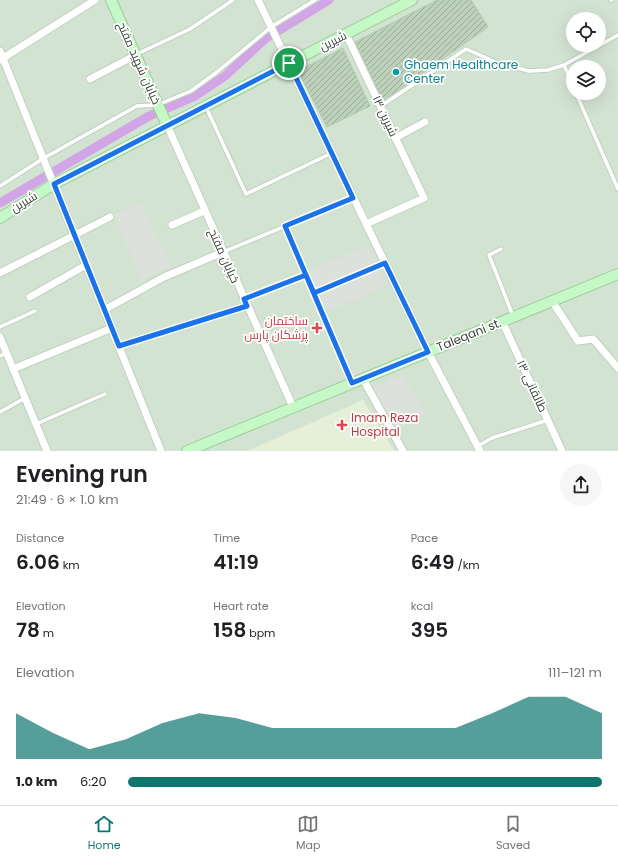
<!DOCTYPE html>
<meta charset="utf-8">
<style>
:root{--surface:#fff;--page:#f6f6f6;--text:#202124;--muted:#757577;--line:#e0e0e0;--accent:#0f766e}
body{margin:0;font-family:Poppins,Cairo,sans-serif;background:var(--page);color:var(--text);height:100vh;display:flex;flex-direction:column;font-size:15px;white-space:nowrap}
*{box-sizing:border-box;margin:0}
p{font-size:13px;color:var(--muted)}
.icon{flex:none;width:22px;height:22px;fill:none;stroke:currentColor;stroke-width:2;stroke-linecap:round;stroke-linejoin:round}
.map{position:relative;height:451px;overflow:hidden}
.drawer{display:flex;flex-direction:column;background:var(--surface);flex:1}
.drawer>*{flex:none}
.fabs{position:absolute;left:566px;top:12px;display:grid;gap:8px}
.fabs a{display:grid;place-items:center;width:40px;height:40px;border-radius:50%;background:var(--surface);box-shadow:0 4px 16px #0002;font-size:20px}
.pin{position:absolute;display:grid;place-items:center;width:34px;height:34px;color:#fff;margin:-17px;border:2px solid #fff;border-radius:50%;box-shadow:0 1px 4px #0007}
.round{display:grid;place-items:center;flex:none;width:42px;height:42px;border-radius:21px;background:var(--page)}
.headline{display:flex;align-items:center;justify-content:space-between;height:68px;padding:0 16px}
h1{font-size:22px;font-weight:600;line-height:30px}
.figures{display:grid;grid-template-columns:repeat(3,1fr);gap:6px;height:68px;padding:4px 16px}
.figures div{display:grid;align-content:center}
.figures b{font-size:20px;font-weight:600}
.figures small{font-size:11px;font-weight:400}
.figures p{font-size:11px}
.chart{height:112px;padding:8px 16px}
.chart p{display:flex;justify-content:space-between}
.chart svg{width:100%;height:72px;margin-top:4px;fill:var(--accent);opacity:.7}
ul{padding:0 16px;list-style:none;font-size:13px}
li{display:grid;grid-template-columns:64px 48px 1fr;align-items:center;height:30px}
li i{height:10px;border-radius:5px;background:var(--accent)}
.tab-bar{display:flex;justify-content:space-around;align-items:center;height:56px;border-top:1px solid var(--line);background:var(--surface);font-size:11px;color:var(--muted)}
.tab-bar a{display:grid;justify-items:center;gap:2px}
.tab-bar .selected{color:var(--accent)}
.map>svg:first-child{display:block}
</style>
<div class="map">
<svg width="618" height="451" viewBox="0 0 618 451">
<defs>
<pattern id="building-hatch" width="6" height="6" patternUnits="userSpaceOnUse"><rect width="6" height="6" fill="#bdd0ba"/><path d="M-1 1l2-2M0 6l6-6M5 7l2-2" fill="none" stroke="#9aaa98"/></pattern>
</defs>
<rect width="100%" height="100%" fill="#e4f0e3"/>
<path fill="#d3e3d2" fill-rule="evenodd" d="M0,0H618V451H0ZM573,19H599V45H573ZM573,67H599V93H573Z"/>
<path fill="#e6efd7" d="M363,400L394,451H247Z"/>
<g fill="#dce1db">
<path d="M140,203L171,266L142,280L114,215Z"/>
<path d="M369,245L387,285L327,312L309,271Z"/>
<path d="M404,375L425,414L395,431L370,388Z"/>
</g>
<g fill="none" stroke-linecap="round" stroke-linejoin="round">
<path stroke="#d2a5e7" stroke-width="9" d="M0,203L149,116L195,96L225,76L265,39L329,0"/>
</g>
<g fill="url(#building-hatch)" stroke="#b1caae">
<path d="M437,0H471L488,27L383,101L355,42Z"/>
<path d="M343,48L370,106L327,127L298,71Z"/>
</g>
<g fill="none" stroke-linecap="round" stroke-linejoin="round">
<g stroke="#bfd2be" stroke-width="5.5">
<g id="lane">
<path d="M611,0H612"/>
<path d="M137,54L190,29L233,0"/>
<path d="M564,65L573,86"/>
<path d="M576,93L618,189"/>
<path d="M381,106L466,49L498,63L529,71L548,70L564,65L618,35"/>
<path d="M206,107L246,194L332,153"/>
<path d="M0,186L44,158L137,106L157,105L191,91L217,72L271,27L315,0"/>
<path d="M285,226L352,383"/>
<path d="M501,249L489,255L513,316"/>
<path d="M223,252L353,198"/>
<path d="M314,293L385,263"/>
<path d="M245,299L306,275"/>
<path d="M0,327L35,311"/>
<path d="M119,346L247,306"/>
<path d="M0,356L6,353"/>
<path d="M0,412L25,398"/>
<path d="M36,424L105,394"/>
<path d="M478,446L492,438L548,420"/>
</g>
</g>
<g stroke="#bfd2be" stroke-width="9">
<g id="street">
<path d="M258,0L428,352L480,451"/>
<path d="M346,34L424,198L366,224"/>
<path d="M0,51L161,451"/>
<path d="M0,60L95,0"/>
<path d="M90,79L136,55"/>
<path d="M167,125L293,407"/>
<path d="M395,138L425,122"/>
<path d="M172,225L204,211"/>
<path d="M0,273L110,217"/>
<path d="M30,297L86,265"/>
<path d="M552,301L578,341L593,339L618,368"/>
<path d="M104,310L164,277L223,252"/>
<path d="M502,321L562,451"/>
<path d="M0,337L47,451"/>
<path d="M13,369L112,328"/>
<path d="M363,379L403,451"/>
</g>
</g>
<g stroke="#9ace9a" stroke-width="12">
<g id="secondary">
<path d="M111,0L167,125"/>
<path d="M0,218L54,184L412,0"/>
<path d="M187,451L618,274"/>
</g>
</g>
<use href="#lane" stroke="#fff" stroke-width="3.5"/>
<use href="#street" stroke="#fff" stroke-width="7"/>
<use href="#secondary" stroke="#c5f8c6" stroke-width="10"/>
</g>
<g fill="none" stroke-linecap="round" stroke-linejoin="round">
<g stroke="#fff" stroke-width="8">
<path id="route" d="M289,63L54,184L119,346L247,306L244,299L306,275L314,293L385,263L428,352L352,383L285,226L353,198L289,63"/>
</g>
<use href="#route" stroke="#1a73e8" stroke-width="5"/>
</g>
<circle fill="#0f9aa8" stroke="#fff" stroke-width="1.5" cx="396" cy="72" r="4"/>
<g fill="#e0444e" stroke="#fff" stroke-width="1.5">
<path d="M315 322h4v4h4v4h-4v4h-4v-4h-4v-4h4z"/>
<path d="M340 419h4v4h4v4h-4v4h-4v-4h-4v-4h4z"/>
</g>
<g text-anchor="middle" stroke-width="3.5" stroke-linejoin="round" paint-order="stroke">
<g font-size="12" fill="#364134" stroke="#fff">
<text transform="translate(333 41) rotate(-27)" y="4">شیرین</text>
<text transform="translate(139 63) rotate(66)" y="4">خیابان شهید مفتح</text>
<text transform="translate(385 116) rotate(65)" y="4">شیرین ۱۳</text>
<text transform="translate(24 202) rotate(-31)" y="4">شیرین</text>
<text transform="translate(224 256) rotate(66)" y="4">خیابان مفتح</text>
<text transform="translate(469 335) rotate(-22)" y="4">Taleqani st.</text>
<text transform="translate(532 386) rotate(65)" y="4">طالقانی ۱۳</text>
</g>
<g font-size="12" fill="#0d838f" stroke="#fff" text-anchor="start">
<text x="404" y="69">Ghaem Healthcare<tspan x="404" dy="14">Center</tspan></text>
</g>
<g font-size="12" fill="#be3a42" stroke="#fff" text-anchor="end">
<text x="308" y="325">ساختمان<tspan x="308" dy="14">پزشکان پارس</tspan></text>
<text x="351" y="422" text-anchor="start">Imam Reza<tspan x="351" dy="14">Hospital</tspan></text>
</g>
</g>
</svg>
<div class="fabs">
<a><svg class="icon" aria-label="locate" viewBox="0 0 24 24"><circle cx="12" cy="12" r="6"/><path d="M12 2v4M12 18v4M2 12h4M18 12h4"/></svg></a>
<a><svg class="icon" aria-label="layers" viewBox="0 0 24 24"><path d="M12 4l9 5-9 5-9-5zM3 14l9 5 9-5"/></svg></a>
</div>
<div class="pin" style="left:289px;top:63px;background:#1e9e55"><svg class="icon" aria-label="arrive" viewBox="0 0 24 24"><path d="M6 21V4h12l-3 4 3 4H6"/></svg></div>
</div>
<section class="drawer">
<div class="headline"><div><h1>Evening run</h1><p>21:49 · 6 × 1.0 km</p></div><a class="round"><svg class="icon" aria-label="share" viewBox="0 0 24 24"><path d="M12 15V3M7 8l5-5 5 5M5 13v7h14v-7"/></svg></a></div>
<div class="figures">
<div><p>Distance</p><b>6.06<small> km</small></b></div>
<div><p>Time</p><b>41:19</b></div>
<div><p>Pace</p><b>6:49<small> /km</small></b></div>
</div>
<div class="figures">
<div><p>Elevation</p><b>78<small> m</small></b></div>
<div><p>Heart rate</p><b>158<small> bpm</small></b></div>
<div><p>kcal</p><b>395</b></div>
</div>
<div class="chart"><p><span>Elevation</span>111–121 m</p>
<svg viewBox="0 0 160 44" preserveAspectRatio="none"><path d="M0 44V16L10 28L20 38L30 32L40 22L50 16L60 19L70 25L80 25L90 25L100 25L110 25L120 25L130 16L140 6L150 6L160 16V44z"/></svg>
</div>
<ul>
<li><b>1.0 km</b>6:20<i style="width:100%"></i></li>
</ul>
</section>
<nav class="tab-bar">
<a class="selected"><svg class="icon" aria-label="home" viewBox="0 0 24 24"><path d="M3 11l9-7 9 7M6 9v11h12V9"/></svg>Home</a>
<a><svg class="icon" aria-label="map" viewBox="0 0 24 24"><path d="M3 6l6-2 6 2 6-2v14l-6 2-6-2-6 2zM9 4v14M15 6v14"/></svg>Map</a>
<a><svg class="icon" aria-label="saved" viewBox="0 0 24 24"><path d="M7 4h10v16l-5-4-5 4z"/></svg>Saved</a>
</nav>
